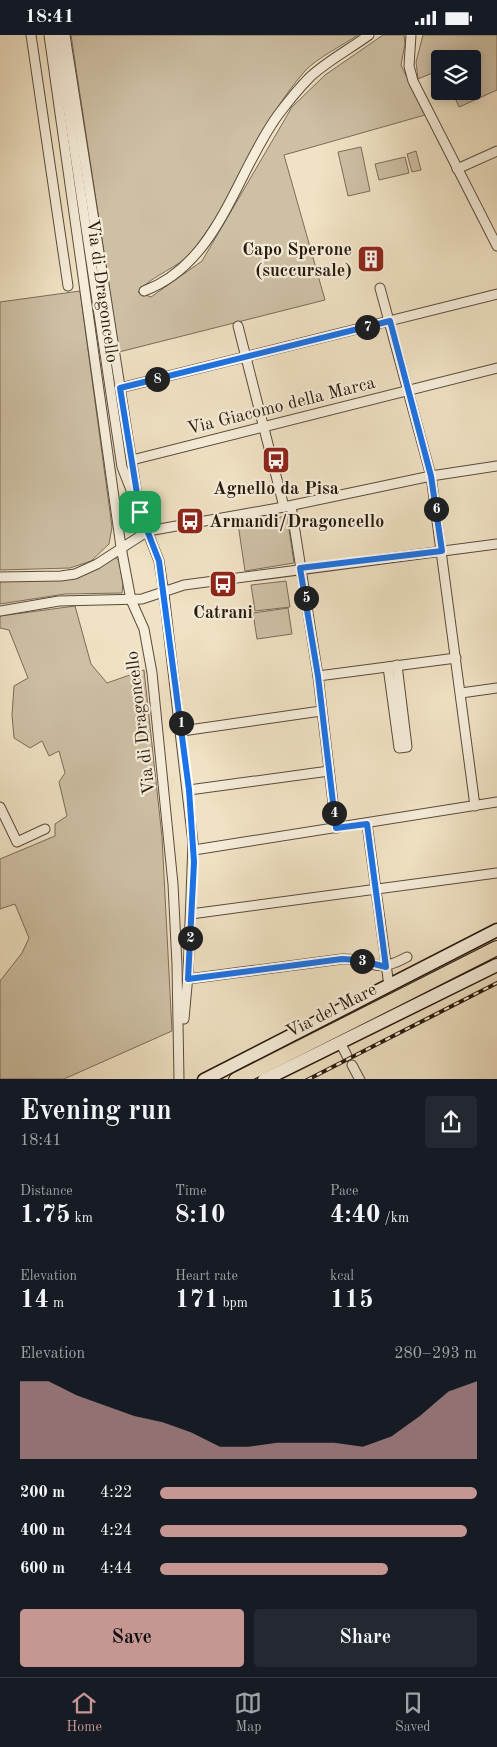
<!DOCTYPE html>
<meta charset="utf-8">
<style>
:root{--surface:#171b24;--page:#242831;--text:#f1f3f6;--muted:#9ea1a6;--line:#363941;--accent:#c59692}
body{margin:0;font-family:"Old Standard TT",serif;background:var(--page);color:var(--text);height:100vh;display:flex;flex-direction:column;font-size:19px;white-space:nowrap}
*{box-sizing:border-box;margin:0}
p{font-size:16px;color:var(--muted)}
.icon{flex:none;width:28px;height:28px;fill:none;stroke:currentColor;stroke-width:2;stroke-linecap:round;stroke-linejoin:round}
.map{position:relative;height:1044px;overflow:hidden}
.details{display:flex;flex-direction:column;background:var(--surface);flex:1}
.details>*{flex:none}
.tools{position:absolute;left:431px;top:15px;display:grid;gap:10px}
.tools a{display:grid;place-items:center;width:50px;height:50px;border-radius:5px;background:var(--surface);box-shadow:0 2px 12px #0003;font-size:25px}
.pin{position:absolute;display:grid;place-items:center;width:42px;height:42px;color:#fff;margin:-21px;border-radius:10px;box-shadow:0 2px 8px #0006}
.km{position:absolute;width:25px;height:25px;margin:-12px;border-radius:50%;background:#222;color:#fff;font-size:14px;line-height:25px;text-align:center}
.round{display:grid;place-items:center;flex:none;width:52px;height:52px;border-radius:5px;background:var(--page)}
.summary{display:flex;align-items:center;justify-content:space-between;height:85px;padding:0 20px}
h1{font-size:28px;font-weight:700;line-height:38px}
.metrics{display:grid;grid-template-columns:repeat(3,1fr);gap:8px;height:85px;padding:5px 20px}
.metrics div{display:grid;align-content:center}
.metrics b{font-size:25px;font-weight:700}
.metrics small{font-size:14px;font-weight:400}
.metrics p{font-size:14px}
.chart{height:140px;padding:10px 20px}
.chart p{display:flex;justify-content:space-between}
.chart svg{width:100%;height:90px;margin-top:5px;fill:var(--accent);opacity:.7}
.button{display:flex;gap:10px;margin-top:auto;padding:10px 20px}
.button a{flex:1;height:58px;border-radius:5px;background:var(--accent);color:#111;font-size:20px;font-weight:700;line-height:58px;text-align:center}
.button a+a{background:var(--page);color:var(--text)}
ul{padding:0 20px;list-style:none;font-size:16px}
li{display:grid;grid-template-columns:80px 60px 1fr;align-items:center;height:38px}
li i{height:12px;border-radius:6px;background:var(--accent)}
.status{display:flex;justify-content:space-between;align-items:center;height:35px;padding:0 25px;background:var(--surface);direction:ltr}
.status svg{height:14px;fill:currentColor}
.tab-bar{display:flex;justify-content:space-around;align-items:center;height:70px;border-top:1px solid var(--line);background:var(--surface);font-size:14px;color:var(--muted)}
.tab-bar a{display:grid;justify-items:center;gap:2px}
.tab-bar .current{color:var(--accent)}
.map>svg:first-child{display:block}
</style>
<div class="status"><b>18:41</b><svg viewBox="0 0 49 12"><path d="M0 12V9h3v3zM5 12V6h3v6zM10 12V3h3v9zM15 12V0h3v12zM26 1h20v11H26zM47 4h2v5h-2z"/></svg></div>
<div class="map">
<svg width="497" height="1045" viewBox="0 0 497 1045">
<rect width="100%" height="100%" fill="#f0e2c4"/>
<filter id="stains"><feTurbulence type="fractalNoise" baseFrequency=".004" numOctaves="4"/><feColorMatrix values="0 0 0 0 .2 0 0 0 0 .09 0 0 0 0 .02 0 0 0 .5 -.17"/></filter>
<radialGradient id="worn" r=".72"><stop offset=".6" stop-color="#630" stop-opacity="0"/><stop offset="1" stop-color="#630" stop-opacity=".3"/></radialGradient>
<g fill="#cec0a5" stroke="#7b6c59">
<path d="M71,0H358C343,10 317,23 305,36C257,90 237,161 192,216C178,234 153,239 138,257L151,262L202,226L292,72L325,40L383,0H404L405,9L401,30L425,80L284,120L325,265L119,317Z"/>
<path d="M423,0H497V55L459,72L452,56H472V24H440V35L418,44L416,27Z"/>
<path d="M361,112L370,156L348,161L338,117Z"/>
<path d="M416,116L421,135L412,137L407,119Z"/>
<path d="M405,122L409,138L379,145L375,129Z"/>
<path d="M80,256L112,492L109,509L91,526L70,533L0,535V267Z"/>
<path d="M287,481L294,528L245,536L238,489Z"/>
<path d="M114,522L119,525L123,549L122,558L65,559L0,569V543H59Z"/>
<path d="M286,546L290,572L255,576L251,550Z"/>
<path d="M75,571L91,629L107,648L144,635L162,802L172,996L64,1044H0V946L22,918L29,903L15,869L0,874V824L55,801V789L67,781L59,747L65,738L59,716L49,721L42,706L30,713L14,703L12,680L14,651L28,643L9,595L0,593V581Z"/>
<path d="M288,573L292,599L257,604L253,578Z"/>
</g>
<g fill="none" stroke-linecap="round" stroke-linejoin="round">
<g stroke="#5a4b3b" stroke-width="11">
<g id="minor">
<path d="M31,0L68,251"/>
<path d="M49,0L121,512L131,565L144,594L152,638L173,849L177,930L179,1045"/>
<path d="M57,0L122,432L159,526L164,559L193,808L188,940L184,984"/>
<path d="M65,0L138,467"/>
<path d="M411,0L409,31L413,46L497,211"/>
<path d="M457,134L497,116"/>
<path d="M380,253L431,441L475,771"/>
<path d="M144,256C219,228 235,139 278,80C287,68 299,53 310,42C327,26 350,14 369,0"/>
<path d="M238,291L284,472"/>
<path d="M120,353L497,259"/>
<path d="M132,425L497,333"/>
<path d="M291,471L318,641L336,793"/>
<path d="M0,542L61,541L75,539L97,529L148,496L284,472L431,441L497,431"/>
<path d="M0,576L59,566L142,564L184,550L497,509"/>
<path d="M388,632L399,713L407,712L397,630"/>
<path d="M318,641L456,623"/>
<path d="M461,658L497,653"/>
<path d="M182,696L321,676"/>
<path d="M189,755L329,736"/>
<path d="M0,772L17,807L45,794"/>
<path d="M367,789L389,951"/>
<path d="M194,815L497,767"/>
<path d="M191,879L497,838"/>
<path d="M188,944L342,924C374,923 372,941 407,922"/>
<path d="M340,1007L347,1021"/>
<path d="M352,1030L360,1045"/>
</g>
</g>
<g stroke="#28190d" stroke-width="15">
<g id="secondary">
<path d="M204,1045L497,895"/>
<path d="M264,1045L497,930"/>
</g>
</g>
<g stroke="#28190d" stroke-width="16">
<path id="primary" d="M236,1045L497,913"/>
</g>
<use href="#minor" stroke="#f5ecd9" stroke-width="9"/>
<use href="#secondary" stroke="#f5ecd9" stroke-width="12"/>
<use href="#primary" stroke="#f0e2c4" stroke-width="14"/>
<g stroke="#28190d" stroke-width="4">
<path id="rail" d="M307,1045L497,948"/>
</g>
<use href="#rail" stroke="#f5ecd9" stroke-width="2" stroke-dasharray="5.5" stroke-linecap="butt"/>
</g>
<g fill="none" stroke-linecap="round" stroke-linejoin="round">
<g stroke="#fff" stroke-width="10">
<path id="route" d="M390,286L431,441L442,516L300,533L318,641L336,793L367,789L386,932L359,925L342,924L188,944L194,827L189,755L159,526L140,477L120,353Z"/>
</g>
<use href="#route" stroke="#1a73e8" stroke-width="6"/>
</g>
<defs>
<g id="building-square" transform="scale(1.4375)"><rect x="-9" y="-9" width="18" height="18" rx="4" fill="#8f2418" stroke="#f5ecd9"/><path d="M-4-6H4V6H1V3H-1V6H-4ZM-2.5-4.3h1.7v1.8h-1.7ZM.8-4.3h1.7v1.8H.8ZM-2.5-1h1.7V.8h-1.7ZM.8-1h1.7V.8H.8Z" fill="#fff"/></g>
<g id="bus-square" transform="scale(1.4375)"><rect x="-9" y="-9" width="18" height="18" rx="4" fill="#8f2418" stroke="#f5ecd9"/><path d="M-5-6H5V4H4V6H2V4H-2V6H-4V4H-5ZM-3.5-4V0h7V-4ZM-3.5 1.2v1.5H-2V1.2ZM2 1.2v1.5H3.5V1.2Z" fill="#fff"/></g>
</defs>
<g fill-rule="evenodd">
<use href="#building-square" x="371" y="224"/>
<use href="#bus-square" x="276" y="425"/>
<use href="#bus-square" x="190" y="486"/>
<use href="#bus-square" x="223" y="549"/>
</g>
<g text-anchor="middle" stroke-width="4.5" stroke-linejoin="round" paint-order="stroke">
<g font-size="18" font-weight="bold" fill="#28190d" stroke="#f5ecd9">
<text x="352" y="220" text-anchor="end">Capo Sperone<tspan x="352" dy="21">(succursale)</tspan></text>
<text x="276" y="459">Agnello da Pisa</text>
<text x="209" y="492" text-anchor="start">Armandi/Dragoncello</text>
<text x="223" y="583">Catrani</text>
</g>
<g font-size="18" fill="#28190d" stroke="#f5ecd9">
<text transform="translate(103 256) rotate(82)" y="6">Via di Dragoncello</text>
<text transform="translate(281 370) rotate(-14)" y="6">Via Giacomo della Marca</text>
<text transform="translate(140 688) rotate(-97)" y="6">Via di Dragoncello</text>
<text transform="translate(331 975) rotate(-27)" y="6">Via del Mare</text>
</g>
</g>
<rect width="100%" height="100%" filter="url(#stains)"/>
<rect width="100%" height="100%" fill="url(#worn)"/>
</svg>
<div class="tools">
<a><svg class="icon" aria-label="layers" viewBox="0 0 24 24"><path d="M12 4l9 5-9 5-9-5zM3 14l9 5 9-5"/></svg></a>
</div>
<div class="pin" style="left:140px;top:477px;background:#1e9e55"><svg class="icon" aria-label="arrive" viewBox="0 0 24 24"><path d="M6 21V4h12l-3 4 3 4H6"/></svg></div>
<b class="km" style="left:181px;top:688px">1</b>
<b class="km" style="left:190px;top:903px">2</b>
<b class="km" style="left:362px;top:926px">3</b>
<b class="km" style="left:334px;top:778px">4</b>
<b class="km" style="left:306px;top:563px">5</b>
<b class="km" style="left:436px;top:474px">6</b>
<b class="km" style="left:367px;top:292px">7</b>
<b class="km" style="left:157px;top:344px">8</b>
</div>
<section class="details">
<div class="summary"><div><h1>Evening run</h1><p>18:41</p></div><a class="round"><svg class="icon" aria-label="share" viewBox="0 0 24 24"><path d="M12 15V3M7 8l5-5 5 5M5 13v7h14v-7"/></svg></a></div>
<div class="metrics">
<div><p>Distance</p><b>1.75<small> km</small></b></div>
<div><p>Time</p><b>8:10</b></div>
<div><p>Pace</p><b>4:40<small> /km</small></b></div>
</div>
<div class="metrics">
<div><p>Elevation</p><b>14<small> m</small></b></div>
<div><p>Heart rate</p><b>171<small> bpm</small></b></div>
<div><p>kcal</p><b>115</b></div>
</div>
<div class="chart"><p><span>Elevation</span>280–293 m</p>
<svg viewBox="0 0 160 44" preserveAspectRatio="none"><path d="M0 44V6L10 6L20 13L30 18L40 23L50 26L60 31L70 38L80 38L90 36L100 36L110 36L120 38L130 33L140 23L150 11L160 6V44z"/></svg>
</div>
<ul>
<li><b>200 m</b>4:22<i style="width:100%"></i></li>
<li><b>400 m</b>4:24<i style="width:97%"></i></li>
<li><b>600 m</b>4:44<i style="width:72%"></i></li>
</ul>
<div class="button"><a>Save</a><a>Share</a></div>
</section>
<nav class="tab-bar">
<a class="current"><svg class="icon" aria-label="home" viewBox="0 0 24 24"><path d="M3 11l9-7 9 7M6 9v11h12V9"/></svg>Home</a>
<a><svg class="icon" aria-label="map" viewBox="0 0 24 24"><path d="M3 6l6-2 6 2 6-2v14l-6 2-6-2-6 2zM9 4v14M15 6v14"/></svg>Map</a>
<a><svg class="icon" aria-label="saved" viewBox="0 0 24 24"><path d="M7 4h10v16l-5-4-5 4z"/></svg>Saved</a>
</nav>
